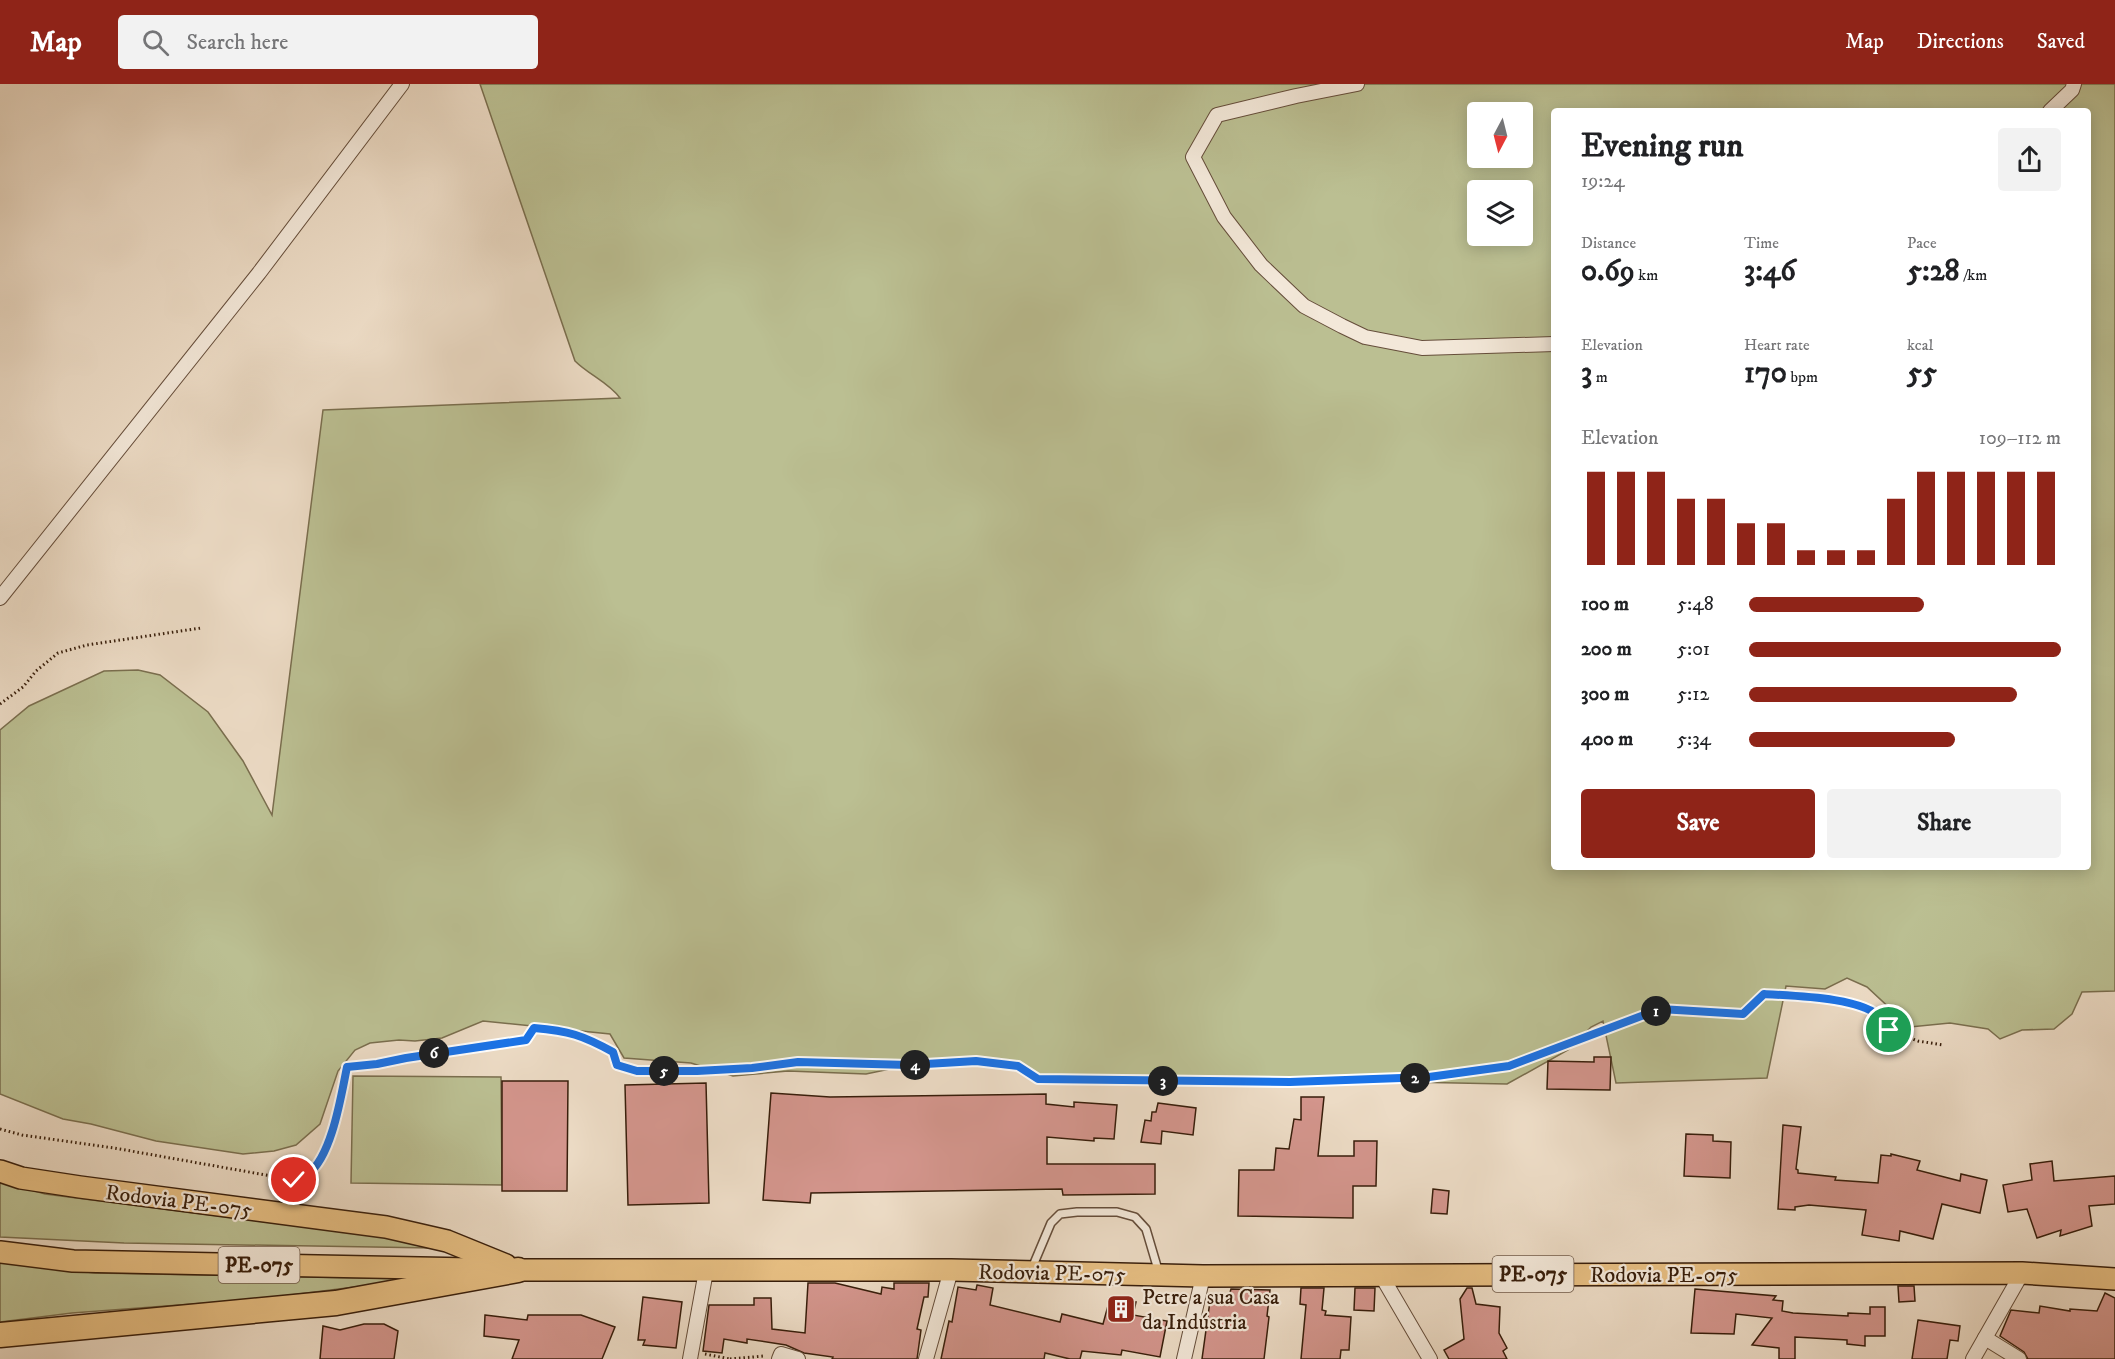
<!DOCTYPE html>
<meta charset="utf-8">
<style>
:root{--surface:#fff;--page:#f2f2f2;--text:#202124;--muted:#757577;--accent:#8f2418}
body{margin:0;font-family:"IM FELL DW Pica",serif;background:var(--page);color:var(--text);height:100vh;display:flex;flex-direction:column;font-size:22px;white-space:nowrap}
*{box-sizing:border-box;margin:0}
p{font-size:20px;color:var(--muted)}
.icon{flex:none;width:33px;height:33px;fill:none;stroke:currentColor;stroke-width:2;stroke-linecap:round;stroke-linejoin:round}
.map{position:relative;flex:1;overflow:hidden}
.side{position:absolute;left:1551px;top:24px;width:540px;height:762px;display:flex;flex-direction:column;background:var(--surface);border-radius:6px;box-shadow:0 3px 15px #0003}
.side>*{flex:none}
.needle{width:39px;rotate:187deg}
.buttons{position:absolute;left:1467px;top:18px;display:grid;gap:12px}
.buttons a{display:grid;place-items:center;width:66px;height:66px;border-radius:6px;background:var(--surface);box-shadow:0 3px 15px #0003;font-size:30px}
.pin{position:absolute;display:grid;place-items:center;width:51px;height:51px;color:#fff;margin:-26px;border:3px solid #fff;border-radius:50%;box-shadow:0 2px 6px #0007}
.km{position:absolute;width:30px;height:30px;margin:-15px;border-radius:50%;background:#222;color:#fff;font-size:16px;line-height:30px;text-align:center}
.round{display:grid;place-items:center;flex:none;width:63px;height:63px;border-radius:6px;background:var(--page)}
.overview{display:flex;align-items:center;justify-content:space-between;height:102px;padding:0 30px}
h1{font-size:33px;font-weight:700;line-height:45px}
.stats{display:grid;grid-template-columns:repeat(3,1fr);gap:9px;height:102px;padding:6px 30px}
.stats div{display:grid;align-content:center}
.stats b{font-size:30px;font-weight:700}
.stats small{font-size:16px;font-weight:400}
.stats p{font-size:16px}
.chart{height:168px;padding:12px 30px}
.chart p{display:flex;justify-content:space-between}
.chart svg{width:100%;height:108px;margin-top:6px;stroke:var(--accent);stroke-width:6}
.action{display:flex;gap:12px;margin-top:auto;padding:12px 30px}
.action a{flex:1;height:69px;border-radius:6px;background:var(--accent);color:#fff;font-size:24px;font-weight:700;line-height:69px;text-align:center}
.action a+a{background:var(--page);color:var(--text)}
ul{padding:0 30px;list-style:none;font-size:20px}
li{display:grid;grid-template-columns:96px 72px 1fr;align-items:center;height:45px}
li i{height:15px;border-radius:8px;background:var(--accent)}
header{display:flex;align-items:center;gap:36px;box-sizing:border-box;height:84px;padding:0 30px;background:var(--accent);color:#fff}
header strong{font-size:28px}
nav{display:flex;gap:33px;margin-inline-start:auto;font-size:21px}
.search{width:420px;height:54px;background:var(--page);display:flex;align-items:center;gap:15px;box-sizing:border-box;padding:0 21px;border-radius:6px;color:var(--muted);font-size:22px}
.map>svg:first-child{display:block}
</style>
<header>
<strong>Map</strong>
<div class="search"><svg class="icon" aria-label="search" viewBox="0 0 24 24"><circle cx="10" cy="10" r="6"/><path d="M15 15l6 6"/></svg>Search here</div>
<nav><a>Map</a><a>Directions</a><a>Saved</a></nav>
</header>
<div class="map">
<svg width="2115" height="1275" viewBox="0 0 2115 1275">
<rect width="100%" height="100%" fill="#ecdbc5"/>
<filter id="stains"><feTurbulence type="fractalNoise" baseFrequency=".00333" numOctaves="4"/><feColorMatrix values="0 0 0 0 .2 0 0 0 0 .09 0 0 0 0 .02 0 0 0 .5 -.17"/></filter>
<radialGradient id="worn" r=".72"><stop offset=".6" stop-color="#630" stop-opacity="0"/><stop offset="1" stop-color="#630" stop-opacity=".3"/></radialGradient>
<g fill="#bbbf92" stroke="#7a6e4e" stroke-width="1.5" fill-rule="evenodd">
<path d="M480,0H2115V907L2082,908L2072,930L2054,945L2022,946L2000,955L1988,945L1950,939L1910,943L1867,903L1847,894L1825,905L1786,902L1767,994L1616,999L1603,937L1591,943L1568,966L1507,1000L1406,998L1361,1000L1109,995L1061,996L1038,995L1018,982L976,977L909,981L866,990L788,987L733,992L691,979L624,974L610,950L483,937L442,954L415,957L399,956L370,959L355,966L338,987L320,1040L296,1061L274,1067L243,1070L156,1057L91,1040L63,1035L0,1010V646L29,622L104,587L138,586L160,591L208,628L243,677L272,731L323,326L620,314C608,298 589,291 575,277ZM1554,27H2088V783H1554ZM1478,28H1522V74H1478ZM1478,106H1522V152H1478Z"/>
<path d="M353,992L501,993L502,1101L351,1099Z"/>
<path d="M0,1097L45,1110L392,1154L433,1164L124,1159L0,1153Z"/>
<path d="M0,1178L95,1189L418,1195L259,1215L72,1229L0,1238Z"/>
</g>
<g fill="#d3958c" stroke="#381e0b" stroke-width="1.5">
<path d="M1594,973H1611L1610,1006L1547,1005L1548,977L1594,978Z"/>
<path d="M502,997H568L567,1107H502Z"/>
<path d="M706,999L709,1119L628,1121L625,1001Z"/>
<path d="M771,1009L830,1013L1046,1010V1020L1074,1023V1018L1117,1021L1114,1055L1094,1054V1057L1047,1053V1080H1155V1110L1063,1111L1062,1105L811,1109L810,1119L763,1116Z"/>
<path d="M1301,1013H1324L1318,1072H1354V1057H1377L1376,1102H1353V1134L1238,1132L1239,1086H1274L1276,1064L1289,1065L1294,1035L1301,1036Z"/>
<path d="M1158,1019L1196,1024L1193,1051L1162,1047L1161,1060L1141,1058L1145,1036L1151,1037L1152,1028H1156Z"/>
<path d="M1783,1041L1801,1043L1796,1085L1798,1086V1089L1836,1093L1835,1096L1878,1099L1881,1071L1891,1072V1070L1920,1077L1917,1086L1960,1097L1961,1090L1987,1096L1980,1129L1942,1120L1933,1155L1900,1147L1899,1157L1862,1151L1866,1126L1809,1121L1795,1123V1126L1778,1125Z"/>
<path d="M1686,1050L1713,1051V1057L1731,1058L1730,1094L1684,1092Z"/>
<path d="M2052,1077L2054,1097L2115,1092V1120L2089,1122L2092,1142L2060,1152L2061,1146L2037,1154L2027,1125L2008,1128L2003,1101L2032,1096L2030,1080Z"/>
<path d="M1433,1105L1449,1107L1447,1130L1431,1129Z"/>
<path d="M808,1199H835L881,1210L882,1203L894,1205V1199H929L928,1213H924L917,1245L921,1246L917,1275H832L833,1273L804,1269L786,1261L747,1255V1259L724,1255L722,1269L703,1267L709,1221H754V1214H771L772,1245L805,1249Z"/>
<path d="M977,1201L993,1204L990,1221L1060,1238L1062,1230L1103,1240L1109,1218H1136L1133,1231L1167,1237L1160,1273L1122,1266L1121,1271L1082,1267L1080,1275H1070L1045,1269L1044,1275H941L949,1237L952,1238L958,1203L976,1206Z"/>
<path d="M1898,1202H1914L1915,1217L1899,1218Z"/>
<path d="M1301,1204H1324L1322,1226L1326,1227L1325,1231L1351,1233L1349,1266H1341L1340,1275H1301L1306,1221L1300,1220Z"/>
<path d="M1355,1204H1375L1374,1227L1354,1226Z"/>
<path d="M1467,1204H1472L1476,1220L1500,1223L1499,1249L1507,1264L1503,1267L1507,1275H1449L1444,1266L1464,1255L1460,1215Z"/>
<path d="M1231,1205L1270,1206L1267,1232L1269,1233L1264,1275H1202L1211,1210L1229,1212Z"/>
<path d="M1695,1205L1776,1212L1773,1216L1783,1217L1782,1227L1793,1229L1848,1232V1229L1870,1230V1223H1885V1252H1865V1262L1847,1260V1256L1795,1253V1275H1779V1264L1752,1261L1772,1234L1736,1230L1734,1250L1691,1249Z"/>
<path d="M2105,1209L2115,1214V1275H2028L2024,1268L2000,1252L2011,1226L2039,1229L2040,1222L2070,1227V1225L2097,1227Z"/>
<path d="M643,1213L682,1218L676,1264L643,1261L645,1256H638Z"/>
<path d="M485,1231L527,1236L528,1231H581L615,1243L602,1275H512L519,1256L484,1252Z"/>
<path d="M1918,1236L1960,1242L1958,1257L1950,1256L1947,1275H1912Z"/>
<path d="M364,1240H384L398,1247L394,1275H320L323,1242L340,1246Z"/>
</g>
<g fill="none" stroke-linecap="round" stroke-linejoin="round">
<g stroke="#654d3a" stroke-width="10">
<path id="lane" d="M1032,1184L1051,1139L1060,1130L1077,1128H1117L1135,1133L1146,1145L1159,1189"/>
</g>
<g stroke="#654d3a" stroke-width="16">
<g id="street">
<path d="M1357,0L1296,12L1217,31L1193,73L1224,133L1261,181L1304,222L1342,242L1365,253L1422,264L1554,260"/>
<path d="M2050,27L2072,6L2074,0"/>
<path d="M0,514L259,189L402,0"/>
<path d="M1381,1191L1430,1275"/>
<path d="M1985,1254L2019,1275"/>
<path d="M690,1275L706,1187"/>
<path d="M779,1275L781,1270L798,1275"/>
<path d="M926,1275L951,1186"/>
<path d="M1184,1275L1203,1192"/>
<path d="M1973,1275L2022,1189"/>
</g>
</g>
<g stroke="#381e0b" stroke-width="24">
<g id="primary">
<path d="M0,1087L21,1094L80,1103L386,1143L447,1157L506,1181"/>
<path d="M0,1168L73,1177L518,1186H951L1203,1192L2022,1189L2115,1195"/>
</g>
</g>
<g stroke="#381e0b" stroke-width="27">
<path id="highway" d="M0,1251L336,1219L518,1186"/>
</g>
<g stroke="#381e0b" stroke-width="3" stroke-dasharray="1.5 3" stroke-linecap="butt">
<path d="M0,620L23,603L36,587L58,569L87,561L201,544"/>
<path d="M0,1045L22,1051L114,1064L294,1096C298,1094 304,1093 308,1090C332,1071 341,1013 347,983L526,956L534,944C569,947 582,951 613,968L617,981L637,987H697L752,984L798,978L909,981L976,977L1018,982L1038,995L1061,996L1109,995L1290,998L1386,995L1429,993L1509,982L1660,925L1743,930L1764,910L1801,913L1858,920L1881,933L1889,946L1918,957L1943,961"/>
<path d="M705,1270L730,1275"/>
<path d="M730,1275L764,1272"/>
</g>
<use href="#lane" stroke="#f3e8d9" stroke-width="7"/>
<use href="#street" stroke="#f3e8d9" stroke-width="14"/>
<use href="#primary" stroke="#e6be82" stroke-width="21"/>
<use href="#highway" stroke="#e6be82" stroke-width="24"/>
</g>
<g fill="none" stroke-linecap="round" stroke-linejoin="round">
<g stroke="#fff" stroke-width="12">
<path id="route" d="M294,1096C298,1094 304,1093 308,1090C332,1072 341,1012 347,983L377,980L406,974L526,956L534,944C569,947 582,951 613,968L617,981L637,987H697L752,984L798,978L909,981L976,977L1018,982L1038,995L1290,998L1429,993L1509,982L1660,925L1743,930L1764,910C1793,912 1862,913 1881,934C1884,937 1887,942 1889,946"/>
</g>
<use href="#route" stroke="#1a73e8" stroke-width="8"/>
</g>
<defs>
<g id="building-square" transform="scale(1.5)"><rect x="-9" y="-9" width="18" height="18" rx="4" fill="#8f2418" stroke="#f3e8d9"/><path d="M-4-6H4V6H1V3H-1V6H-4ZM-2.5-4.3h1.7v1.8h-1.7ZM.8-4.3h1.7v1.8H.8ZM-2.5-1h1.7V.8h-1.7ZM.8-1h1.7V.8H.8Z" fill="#fff"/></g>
</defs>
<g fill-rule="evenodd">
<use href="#building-square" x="1121" y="1225"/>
</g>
<g text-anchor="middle" stroke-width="4.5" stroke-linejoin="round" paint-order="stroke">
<g fill="#f3e8d9" stroke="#705b49" stroke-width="1.5">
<rect x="218.5" y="1163" width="81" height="36" rx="4.5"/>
<rect x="1492.5" y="1172" width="81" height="36" rx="4.5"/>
</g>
<g font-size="21" font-weight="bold" fill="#381e0b">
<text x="259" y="1188">PE-075</text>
<text x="1533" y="1197">PE-075</text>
</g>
<g font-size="22" fill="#381e0b" stroke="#f3e8d9">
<text transform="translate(179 1116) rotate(7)" y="8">Rodovia PE-075</text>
<text transform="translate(1052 1188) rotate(1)" y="8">Rodovia PE-075</text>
<text x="1664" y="1198">Rodovia PE-075</text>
</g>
<g font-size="22" fill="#381e0b" stroke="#f3e8d9" text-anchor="start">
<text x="1142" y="1220">Petre a sua Casa<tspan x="1142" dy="25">da Indústria</tspan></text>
</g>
</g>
<rect width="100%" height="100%" filter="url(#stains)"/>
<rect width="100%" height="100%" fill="url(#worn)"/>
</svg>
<div class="buttons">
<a><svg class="needle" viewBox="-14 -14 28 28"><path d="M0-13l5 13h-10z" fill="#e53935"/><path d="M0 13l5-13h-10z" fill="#757577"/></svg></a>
<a><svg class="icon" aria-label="layers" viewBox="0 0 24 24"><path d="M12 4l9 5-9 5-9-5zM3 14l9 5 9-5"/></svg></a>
</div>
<div class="pin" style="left:1889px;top:946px;background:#1e9e55"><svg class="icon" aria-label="arrive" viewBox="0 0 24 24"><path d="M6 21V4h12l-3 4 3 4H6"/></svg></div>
<div class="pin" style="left:294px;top:1096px;background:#d93025"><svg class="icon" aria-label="check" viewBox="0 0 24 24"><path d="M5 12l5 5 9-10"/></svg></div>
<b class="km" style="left:1656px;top:927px">1</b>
<b class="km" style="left:1415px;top:994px">2</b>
<b class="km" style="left:1163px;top:997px">3</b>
<b class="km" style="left:915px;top:981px">4</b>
<b class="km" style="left:664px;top:987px">5</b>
<b class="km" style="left:434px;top:969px">6</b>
<section class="side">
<div class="overview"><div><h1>Evening run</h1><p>19:24</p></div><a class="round"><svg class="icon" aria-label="share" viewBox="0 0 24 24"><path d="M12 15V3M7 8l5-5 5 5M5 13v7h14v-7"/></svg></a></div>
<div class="stats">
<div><p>Distance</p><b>0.69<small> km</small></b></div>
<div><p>Time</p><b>3:46</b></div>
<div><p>Pace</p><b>5:28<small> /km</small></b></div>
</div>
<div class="stats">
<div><p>Elevation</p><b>3<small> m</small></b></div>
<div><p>Heart rate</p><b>170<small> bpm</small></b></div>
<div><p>kcal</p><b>55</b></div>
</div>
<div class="chart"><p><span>Elevation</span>109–112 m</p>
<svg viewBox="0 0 160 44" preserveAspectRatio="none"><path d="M5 44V6M15 44V6M25 44V6M35 44V17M45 44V17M55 44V27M65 44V27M75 44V38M85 44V38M95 44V38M105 44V17M115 44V6M125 44V6M135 44V6M145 44V6M155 44V6"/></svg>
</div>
<ul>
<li><b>100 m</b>5:48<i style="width:56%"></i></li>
<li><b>200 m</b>5:01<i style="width:100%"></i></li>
<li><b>300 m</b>5:12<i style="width:86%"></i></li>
<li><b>400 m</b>5:34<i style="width:66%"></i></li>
</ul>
<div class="action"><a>Save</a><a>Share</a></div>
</section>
</div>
